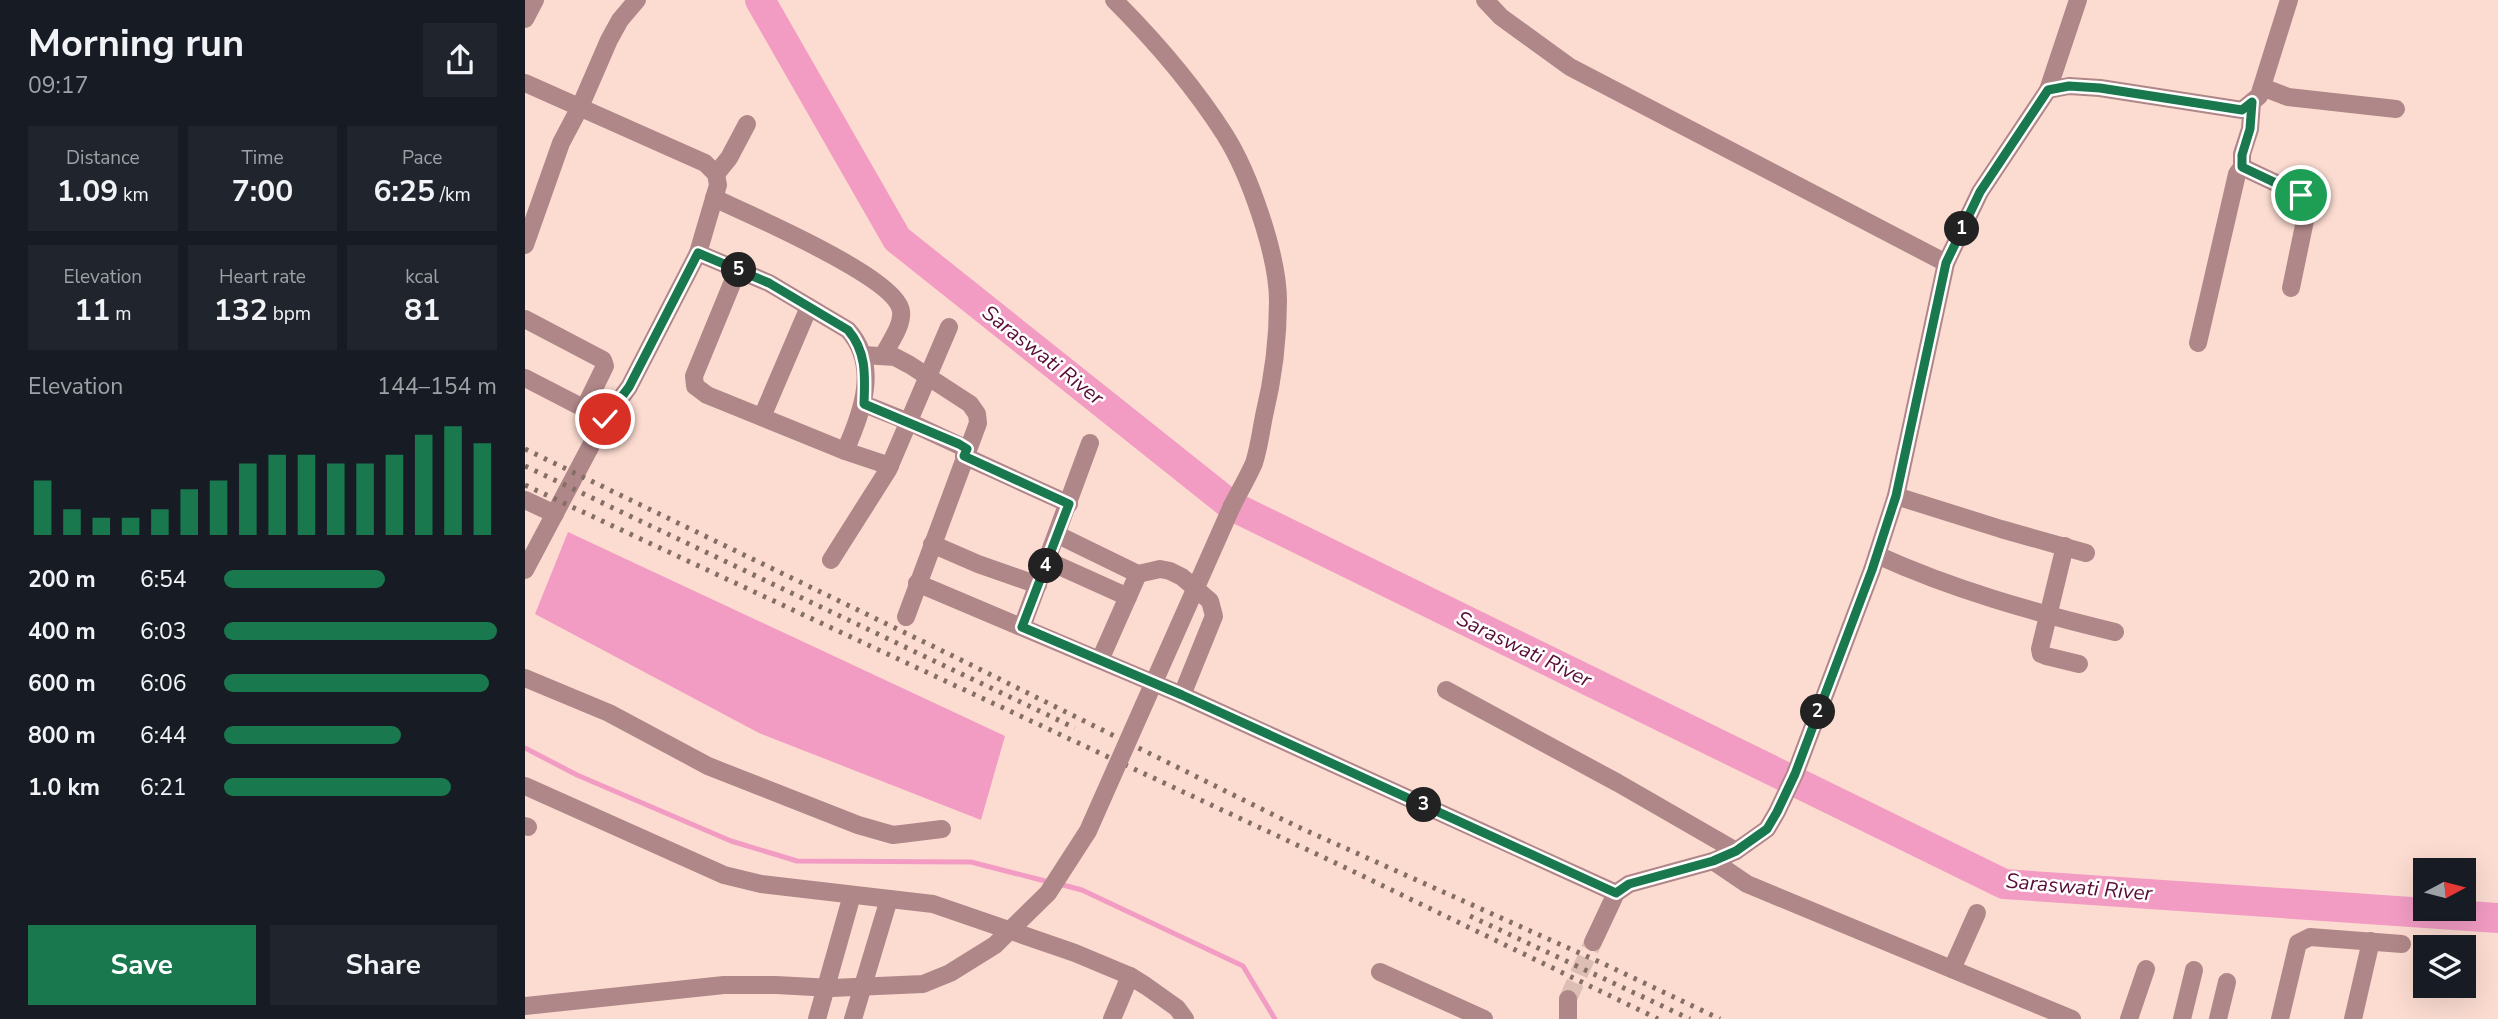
<!DOCTYPE html>
<meta charset="utf-8">
<style>
:root{--surface:#171b24;--page:#20242c;--text:#f1f3f6;--muted:#9ea1a6;--accent:#19784e}
body{margin:0;font-family:"Nunito Sans",sans-serif;background:var(--page);color:var(--text);height:100vh;display:flex;flex-direction:column;font-size:26px;white-space:nowrap}
*{box-sizing:border-box;margin:0}
p{font-size:23px;color:var(--muted)}
.icon{flex:none;width:38px;height:38px;fill:none;stroke:currentColor;stroke-width:2;stroke-linecap:round;stroke-linejoin:round}
.map{position:relative;flex:1;overflow:hidden}
.sheet{display:flex;flex-direction:column;background:var(--surface);width:525px}
.sheet>*{flex:none}
.needle{width:46px;rotate:83deg}
.tools{position:absolute;left:1888px;top:858px;display:grid;gap:14px}
.tools a{display:grid;place-items:center;width:63px;height:63px;border-radius:0px;background:var(--surface);box-shadow:0 7px 28px #0002;font-size:35px}
.pin{position:absolute;display:grid;place-items:center;width:60px;height:60px;color:#fff;margin:-30px;border:4px solid #fff;border-radius:50%;box-shadow:0 2px 7px #0007}
.km{position:absolute;width:35px;height:35px;margin:-18px;border-radius:50%;background:#222;color:#fff;font-size:19px;line-height:35px;text-align:center}
.round{display:grid;place-items:center;flex:none;width:74px;height:74px;border-radius:0px;background:var(--page)}
.summary{display:flex;align-items:center;justify-content:space-between;height:119px;padding:0 28px}
h1{font-size:38px;font-weight:700;line-height:52px}
.metrics{display:grid;grid-template-columns:repeat(3,1fr);gap:10px;height:119px;padding:7px 28px}
.metrics div{display:grid;align-content:center;border-radius:0px;background:var(--page);text-align:center}
.metrics b{font-size:30px;font-weight:700}
.metrics small{font-size:19px;font-weight:400}
.metrics p{font-size:19px}
.chart{height:196px;padding:14px 28px}
.chart p{display:flex;justify-content:space-between}
.chart svg{width:100%;height:126px;margin-top:7px;stroke:var(--accent);stroke-width:6}
.cta{display:flex;gap:14px;margin-top:auto;padding:14px 28px}
.cta a{flex:1;height:80px;border-radius:0px;background:var(--accent);color:#fff;font-size:28px;font-weight:700;line-height:80px;text-align:center}
.cta a+a{background:var(--page);color:var(--text)}
ul{padding:0 28px;list-style:none;font-size:23px}
li{display:grid;grid-template-columns:112px 84px 1fr;align-items:center;height:52px}
li i{height:18px;border-radius:9px;background:var(--accent)}
main{display:flex;flex:1;min-height:0}
.map>svg:first-child{display:block}
</style>
<main>
<section class="sheet">
<div class="summary"><div><h1>Morning run</h1><p>09:17</p></div><a class="round"><svg class="icon" aria-label="share" viewBox="0 0 24 24"><path d="M12 15V3M7 8l5-5 5 5M5 13v7h14v-7"/></svg></a></div>
<div class="metrics">
<div><p>Distance</p><b>1.09<small> km</small></b></div>
<div><p>Time</p><b>7:00</b></div>
<div><p>Pace</p><b>6:25<small> /km</small></b></div>
</div>
<div class="metrics">
<div><p>Elevation</p><b>11<small> m</small></b></div>
<div><p>Heart rate</p><b>132<small> bpm</small></b></div>
<div><p>kcal</p><b>81</b></div>
</div>
<div class="chart"><p><span>Elevation</span>144–154 m</p>
<svg viewBox="0 0 160 44" preserveAspectRatio="none"><path d="M5 44V25M15 44V35M25 44V38M35 44V38M45 44V35M55 44V28M65 44V25M75 44V19M85 44V16M95 44V16M105 44V19M115 44V19M125 44V16M135 44V9M145 44V6M155 44V12"/></svg>
</div>
<ul>
<li><b>200 m</b>6:54<i style="width:59%"></i></li>
<li><b>400 m</b>6:03<i style="width:100%"></i></li>
<li><b>600 m</b>6:06<i style="width:97%"></i></li>
<li><b>800 m</b>6:44<i style="width:65%"></i></li>
<li><b>1.0 km</b>6:21<i style="width:83%"></i></li>
</ul>
<div class="cta"><a>Save</a><a>Share</a></div>
</section>
<div class="map">
<svg width="1973" height="1019" viewBox="0 0 1973 1019">
<rect width="100%" height="100%" fill="#fcdcd1"/>
<path fill="#f29cc3" d="M43,532L480,736L456,820L234,733L10,614Z"/>
<g fill="none" stroke-linecap="round" stroke-linejoin="round">
<g stroke="#f29cc3" stroke-width="5">
<path d="M0,748L52,775L206,841L272,861L446,862L524,882"/>
<path d="M534,884L557,890L718,966L750,1019"/>
</g>
<path stroke="#f29cc3" stroke-width="30" d="M235,0L372,239L707,506L1479,884L1973,918"/>
<path stroke="#dcbeb4" stroke-width="18" stroke-dasharray="18 9" stroke-linecap="butt" d="M1043,999L1068,942"/>
<g stroke="#b08789" stroke-width="18">
<path d="M589,0C629,40 670,88 700,135C724,173 753,255 753,301C753,339 748,379 739,416C736,431 734,448 729,463C723,477 714,492 707,506"/>
<path d="M960,0L976,17L1045,67L1421,263"/>
<path d="M0,19L10,0"/>
<path d="M0,83L180,163L191,174L193,185L173,253L104,387L80,419L0,570"/>
<path d="M1737,87L1763,97L1871,109"/>
<path d="M1523,90L1553,0"/>
<path d="M1727,102L1725,129L1717,154V167L1776,195L1783,206L1766,288"/>
<path d="M191,174L204,158L222,124"/>
<path d="M189,198C223,214 371,277 376,311C378,326 364,343 358,356"/>
<path d="M0,245L36,143L55,107L84,40L95,20L112,0"/>
<path d="M173,253L244,283L323,330C355,366 337,413 320,451"/>
<path d="M213,269L169,376L170,386L182,395L320,451L365,466"/>
<path d="M0,319L78,360L80,366L59,409"/>
<path d="M1673,343L1712,174L1717,167"/>
<path d="M338,355L370,357L385,365L445,404L452,414L453,423L381,617"/>
<path d="M0,378L68,413"/>
<path d="M339,404L384,422L442,449"/>
<path d="M237,417L284,307"/>
<path d="M439,456L544,504"/>
<path d="M1371,496L1476,529L1561,553"/>
<path d="M0,500L30,514"/>
<path d="M533,535L613,574L635,569L645,571L657,577L685,601L689,616L657,695"/>
<path d="M407,544L453,564L513,585"/>
<path d="M1540,546L1515,649L1516,654L1521,656L1554,664"/>
<path d="M1352,555C1429,590 1508,612 1590,632"/>
<path d="M306,560L363,470L424,327"/>
<path d="M523,561L603,597"/>
<path d="M392,583L657,695L1091,893"/>
<path d="M497,627L565,443"/>
<path d="M575,660L613,574"/>
<path d="M0,678L84,713L183,766L333,825L368,835L417,829"/>
<path d="M921,690L1093,783L1211,851"/>
<path d="M0,786L199,875L236,884L408,904L550,953L605,976L621,986L652,1008L660,1019"/>
<path d="M0,826L3,827"/>
<path d="M1188,861L1222,884L1547,1019"/>
<path d="M1068,942L1091,893L1104,884L1188,861L1211,851L1242,829L1252,812L1270,774L1347,570L1371,496L1421,263L1455,192L1523,90L1544,86L1575,88L1717,110L1734,96L1764,0"/>
<path d="M1427,969L1452,913"/>
<path d="M855,972L959,1019"/>
<path d="M292,1019L327,895"/>
<path d="M328,1019L364,899"/>
<path d="M587,1019L605,976"/>
<path d="M1043,1019V999"/>
<path d="M1604,1019L1621,969"/>
<path d="M1657,1019L1669,970"/>
<path d="M1693,1019L1702,982"/>
<path d="M1755,1019L1773,943L1785,937L1877,944"/>
<path d="M1828,1019L1846,941"/>
</g>
<g stroke="#846e66" stroke-width="5" stroke-dasharray="3.5 7" stroke-linecap="butt">
<path d="M0,449L428,656L771,826L1079,964L1195,1019"/>
<path d="M0,466L550,728"/>
<path d="M0,485L815,865L1133,1019"/>
<path d="M945,916L1165,1019"/>
</g>
<path stroke="#b08789" stroke-width="18" d="M0,1006L199,985H251L307,988L398,984L425,973L470,945L523,893L563,831L707,506"/>
</g>
<g fill="none" stroke-linecap="round" stroke-linejoin="round">
<g stroke="#fff" stroke-width="14">
<path id="route" d="M80,419L104,387L173,253L244,283L323,330C342,352 340,377 339,404L434,444L442,449L439,456L544,504L497,627L657,695L1091,893L1104,884L1188,861L1211,851L1242,829L1252,812L1270,774L1347,570L1371,496L1421,263L1455,192L1523,90L1544,86L1575,88L1717,110L1727,102L1725,129L1717,155V167L1776,195"/>
</g>
<use href="#route" stroke="#19784e" stroke-width="9"/>
</g>
<g text-anchor="middle" stroke-width="5" stroke-linejoin="round" paint-order="stroke">
<g font-size="21" font-style="italic" fill="#580d37" stroke="#fff">
<text transform="translate(518 355) rotate(38)" y="7">Saraswati River</text>
<text transform="translate(999 649) rotate(26)" y="7">Saraswati River</text>
<text transform="translate(1554 887) rotate(5)" y="7">Saraswati River</text>
</g>
</g>
</svg>
<div class="tools">
<a><svg class="needle" viewBox="-14 -14 28 28"><path d="M0-13l5 13h-10z" fill="#e53935"/><path d="M0 13l5-13h-10z" fill="#9ea1a6"/></svg></a>
<a><svg class="icon" aria-label="layers" viewBox="0 0 24 24"><path d="M12 4l9 5-9 5-9-5zM3 14l9 5 9-5"/></svg></a>
</div>
<div class="pin" style="left:1776px;top:195px;background:#1e9e55"><svg class="icon" aria-label="arrive" viewBox="0 0 24 24"><path d="M6 21V4h12l-3 4 3 4H6"/></svg></div>
<div class="pin" style="left:80px;top:419px;background:#d93025"><svg class="icon" aria-label="check" viewBox="0 0 24 24"><path d="M5 12l5 5 9-10"/></svg></div>
<b class="km" style="left:1437px;top:229px">1</b>
<b class="km" style="left:1293px;top:712px">2</b>
<b class="km" style="left:899px;top:805px">3</b>
<b class="km" style="left:521px;top:566px">4</b>
<b class="km" style="left:214px;top:270px">5</b>
</div>
</main>
